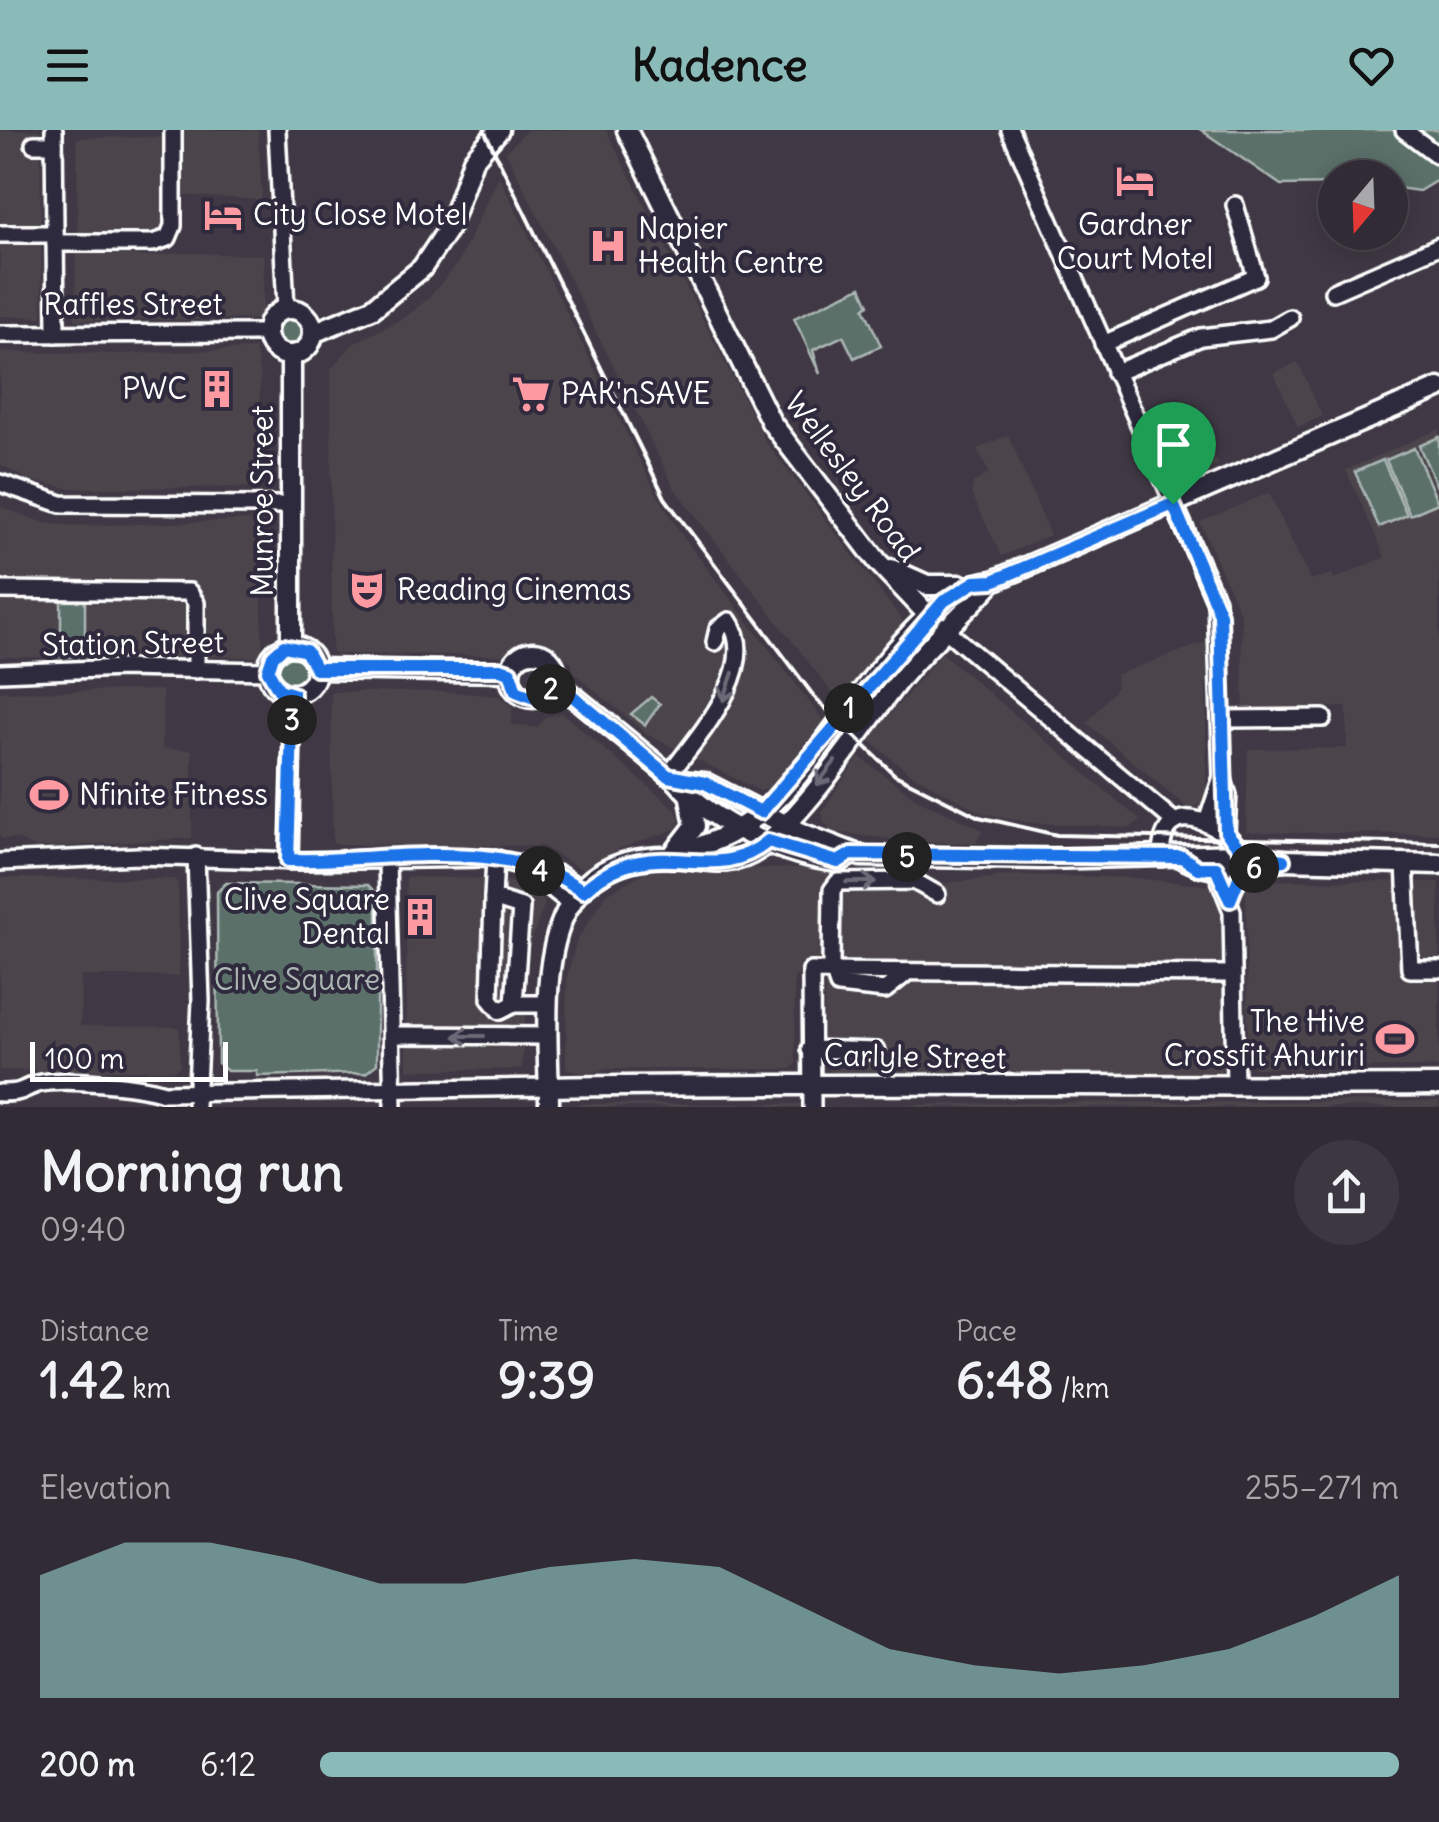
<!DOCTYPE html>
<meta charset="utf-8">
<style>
:root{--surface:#302b34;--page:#3c3740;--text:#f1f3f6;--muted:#a8a7ac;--line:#4b474f;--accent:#8bbbb9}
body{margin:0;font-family:Delius,sans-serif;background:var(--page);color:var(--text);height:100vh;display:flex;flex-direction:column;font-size:38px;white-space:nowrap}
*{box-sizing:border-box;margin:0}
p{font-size:32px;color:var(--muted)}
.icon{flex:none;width:55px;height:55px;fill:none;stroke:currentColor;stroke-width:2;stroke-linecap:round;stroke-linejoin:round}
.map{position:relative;height:977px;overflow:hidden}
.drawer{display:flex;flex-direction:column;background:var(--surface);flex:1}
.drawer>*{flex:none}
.needle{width:65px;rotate:199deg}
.tools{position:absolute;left:1318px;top:30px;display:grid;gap:20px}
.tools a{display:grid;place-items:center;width:90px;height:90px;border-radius:50%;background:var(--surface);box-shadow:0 5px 25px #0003,0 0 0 2px var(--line);font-size:50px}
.scale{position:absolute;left:30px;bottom:25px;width:198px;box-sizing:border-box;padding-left:10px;border:5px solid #fff;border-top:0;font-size:28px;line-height:35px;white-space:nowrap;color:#fff;-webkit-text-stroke:8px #2f2a3d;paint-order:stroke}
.pin{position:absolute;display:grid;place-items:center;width:85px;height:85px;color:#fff;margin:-102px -42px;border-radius:50% 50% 50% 0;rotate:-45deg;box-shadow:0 0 10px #0007}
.pin .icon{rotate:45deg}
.km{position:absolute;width:50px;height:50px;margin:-25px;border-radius:50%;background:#222;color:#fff;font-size:28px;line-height:50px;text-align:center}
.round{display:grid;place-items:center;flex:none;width:105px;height:105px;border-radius:52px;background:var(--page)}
.summary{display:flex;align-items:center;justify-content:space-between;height:170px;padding:0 40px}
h1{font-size:55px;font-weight:700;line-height:75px}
.metrics{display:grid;grid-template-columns:repeat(3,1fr);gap:15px;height:170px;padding:10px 40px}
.metrics div{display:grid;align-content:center}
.metrics b{font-size:50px;font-weight:700}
.metrics small{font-size:28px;font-weight:400}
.metrics p{font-size:28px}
.chart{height:280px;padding:20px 40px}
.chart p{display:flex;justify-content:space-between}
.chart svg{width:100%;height:180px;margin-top:10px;fill:var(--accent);opacity:.7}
ul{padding:0 40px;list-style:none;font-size:32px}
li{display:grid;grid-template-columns:160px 120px 1fr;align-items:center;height:75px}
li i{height:25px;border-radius:12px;background:var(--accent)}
header{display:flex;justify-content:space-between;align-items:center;height:130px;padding:0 40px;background:var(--accent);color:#111;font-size:45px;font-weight:700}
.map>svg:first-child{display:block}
</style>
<header><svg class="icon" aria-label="menu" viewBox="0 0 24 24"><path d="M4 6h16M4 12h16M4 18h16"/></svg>Kadence<svg class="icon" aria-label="heart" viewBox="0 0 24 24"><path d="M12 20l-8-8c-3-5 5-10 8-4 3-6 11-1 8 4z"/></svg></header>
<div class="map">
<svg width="1439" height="977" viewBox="0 0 1439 977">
<rect width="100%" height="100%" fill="#403945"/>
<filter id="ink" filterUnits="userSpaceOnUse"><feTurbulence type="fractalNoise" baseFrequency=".01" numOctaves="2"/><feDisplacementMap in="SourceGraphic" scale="20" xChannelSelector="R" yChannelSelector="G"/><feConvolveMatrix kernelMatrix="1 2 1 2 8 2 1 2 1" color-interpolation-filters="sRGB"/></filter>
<g filter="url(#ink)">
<g fill="#4c444b">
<path d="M0,0H40L42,187L0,186Z"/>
<path d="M179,0H258L262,70L179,65Z"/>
<path d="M527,0H606L765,311L903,491L902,504L876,529L841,574L675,359L506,22Z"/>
<path d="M165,7V100L152,106L78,107L77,8Z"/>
<path d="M499,46L655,361L683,407L824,591L777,655L760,661L647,604L574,543L571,531L527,512L501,525L334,524L332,520L331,239L353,214L407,186L429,168L459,131Z"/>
<path d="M76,116L144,127L179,123L263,125V189L75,190Z"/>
<path d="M255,219L260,244L259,357L67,358L29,350L0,334V222L120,224Z"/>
<path d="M1298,232L1322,286L1298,297L1274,243Z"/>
<path d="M1439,299V704L1246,702L1248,619L1347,618V577L1244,578L1241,485L1200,392L1269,363L1310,450L1332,444L1334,449L1385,427L1346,340Z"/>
<path d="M1008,305L1050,405L1002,426L971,363L973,353L989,343L977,319Z"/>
<path d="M1202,305L1219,334L1187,350L1177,345L1167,321Z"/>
<path d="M0,377L45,393L73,396L262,390V527L85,526V472H61V527H0Z"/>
<path d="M1206,512V671L1189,679L1087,593L1117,557L1116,545Z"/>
<path d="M942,523L1007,578L1140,690L1130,698L1025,692L983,683L909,643L869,610Z"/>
<path d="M162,560V619L192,620V708L36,718L17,709L0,708V562Z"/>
<path d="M452,562L499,566L512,577V595L537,598L546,587L562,583L676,680L680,690L676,699L621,718L583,740L542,716L333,714L331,562Z"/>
<path d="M859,627L919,670L983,700L976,713L914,712L834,702L824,692L822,681Z"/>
<path d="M804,738L939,754L1016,745L1133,748L1213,756L1222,779L1225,936L1218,945L833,942L823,934L825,845L794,846L796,934L791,939H606L584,944L566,939L567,847L577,810L607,764L648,740Z"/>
<path d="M406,747L501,749L525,756L545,772L529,818L522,939L407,940Z"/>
<path d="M0,748L174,749L178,753L179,846H81L80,896L179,897L180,935L175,940H0Z"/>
<path d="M1254,750L1439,752V937L1255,938L1248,930L1246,759Z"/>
<path d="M1439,971V977H823L1002,973Z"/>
<path d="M577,974H804V977H574Z"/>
</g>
<g fill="#5a6f69" stroke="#acb7b4" stroke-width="2.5">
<path d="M1201,0H1439V49L1419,61L1390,57V48H1335V54L1281,55Z"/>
<path d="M861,157L869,175L864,178L881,216L854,228L843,206L813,220L820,244L794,188Z"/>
<circle cx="290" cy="203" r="14"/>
<path d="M1439,307V361L1419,316Z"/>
<path d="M1414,318L1438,373L1410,385L1386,330Z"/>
<path d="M1383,330L1407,385L1379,397L1355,342Z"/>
<path d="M61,471H85V526L61,527Z"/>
<circle cx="292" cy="540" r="14"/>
<path d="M651,567L660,574L645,595L631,584Z"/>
<path d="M226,753L368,755L377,764V934L366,943L257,946V941H227L218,933L217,762Z"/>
</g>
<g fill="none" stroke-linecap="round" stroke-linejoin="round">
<g stroke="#fff" stroke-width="22">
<g id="minor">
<path d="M54,0L56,204"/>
<path d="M277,0L286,178"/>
<path d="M1010,0L1216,470L1222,647L1228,665L1226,702"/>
<path d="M1404,0L1437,25"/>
<path d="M34,14H54"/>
<path d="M0,104H55"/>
<path d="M55,113H153L168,108L173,96V0"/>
<path d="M1333,162L1439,116"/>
<path d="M0,204L267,203"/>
<path d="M1103,214L1256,147L1235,75"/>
<path d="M1115,243L1201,207L1271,199L1290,188"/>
<path d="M0,353L61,374L291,375"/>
<path d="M0,460L189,462L196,473V540"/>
<path d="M929,486L1175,692"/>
<path d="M0,543L123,538L268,541"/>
<path d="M1223,589L1323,588"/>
<path d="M668,646C694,611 762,538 729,491L718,499L715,512"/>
<path d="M1207,692L1222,647"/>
<path d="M495,728L493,768L521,777L514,874H547"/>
<path d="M1161,728C1161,663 1219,691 1244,724"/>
<path d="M387,730L393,977"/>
<path d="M289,731L293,564"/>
<path d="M0,732L138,726L298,731L490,728L560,745L583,761"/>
<path d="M1405,733L1410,839H1439"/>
<path d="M1215,738L1232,781L1235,956"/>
<path d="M540,741L551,758L572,775"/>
<path d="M493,768L490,869L500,881L514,874"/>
<path d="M904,845L885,860L838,855L831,834L832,760L838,752L914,751L937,764"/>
<path d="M392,905L547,906"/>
<path d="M810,919L877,921"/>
<path d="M0,963C25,963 19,960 37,954C62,947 139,955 164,963L549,957"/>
<path d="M196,977L201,871L196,726"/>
<path d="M812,977L811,841L1232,844"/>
</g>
</g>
<g stroke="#fff" stroke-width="25">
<g id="major">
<path d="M627,0L771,292L878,432L929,486"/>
<circle cx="290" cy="202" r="23"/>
<path d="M313,203L372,179L422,138L450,96L473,30L499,0"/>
<path d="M291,225V516"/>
<path d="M891,439L927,455H961"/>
<circle cx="292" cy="540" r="24"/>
<circle cx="533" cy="545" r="23"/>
<path d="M316,539L510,542"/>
<path d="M556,552L677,651C710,693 785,726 838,732L851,725"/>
<path d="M677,651L705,653L804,704L861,726L1044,729L1244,724L1283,730L1439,734"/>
<path d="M671,727C714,712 743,702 777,669C830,618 918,455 993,451L1439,258"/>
<path d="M671,727L695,696L690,668"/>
<path d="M1181,727C1209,745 1252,742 1283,730"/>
<path d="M549,957C845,952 1142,957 1439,955"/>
<path d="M549,977C549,882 523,725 669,727C700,727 729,741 758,720C808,682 859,601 899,550C928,514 963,485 993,451"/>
</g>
</g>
<use href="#minor" stroke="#2f2a3d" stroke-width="15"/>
<use href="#major" stroke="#2f2a3d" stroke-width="18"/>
<path stroke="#fff" stroke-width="4" d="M484,0L665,368L816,569L895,645L979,687L1057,705L1439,713"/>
</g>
<defs><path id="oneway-shaft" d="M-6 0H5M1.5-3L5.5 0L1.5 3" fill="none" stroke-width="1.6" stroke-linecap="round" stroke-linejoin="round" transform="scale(2.5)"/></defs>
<g stroke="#6d6a77">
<use href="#oneway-shaft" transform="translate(728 557) rotate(109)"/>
<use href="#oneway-shaft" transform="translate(826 643) rotate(127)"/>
<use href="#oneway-shaft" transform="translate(861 752) rotate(-1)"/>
<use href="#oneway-shaft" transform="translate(469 906) rotate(-180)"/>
</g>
</g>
<g fill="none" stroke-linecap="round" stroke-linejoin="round" filter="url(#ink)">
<g stroke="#fff" stroke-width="20">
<path id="route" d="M1173,374L1220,484L1226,702L1244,724L1283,730L1261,738H1243L1230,770L1216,738H1198L1182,727L851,724L838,732L768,711C711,760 655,697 583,761C503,703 382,733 288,730L293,564L279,560L268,541L273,526L284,516L306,521L316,539H500L510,542L516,561L534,568L551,561L556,552L668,646L705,653L761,682L944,471L975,452L993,451Z"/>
</g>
<use href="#route" stroke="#1a73e8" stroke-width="12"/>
</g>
<defs>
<g id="hotel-bare" transform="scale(3)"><path d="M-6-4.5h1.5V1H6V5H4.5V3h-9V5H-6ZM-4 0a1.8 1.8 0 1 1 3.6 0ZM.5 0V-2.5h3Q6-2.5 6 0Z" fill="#ff9aa2" stroke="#2f2a3d" stroke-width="2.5" paint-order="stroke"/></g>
<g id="hospital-bare" transform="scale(3)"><path d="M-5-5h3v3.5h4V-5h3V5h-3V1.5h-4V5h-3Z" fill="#ff9aa2" stroke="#2f2a3d" stroke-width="2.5" paint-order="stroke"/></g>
<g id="building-bare" transform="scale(3)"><path d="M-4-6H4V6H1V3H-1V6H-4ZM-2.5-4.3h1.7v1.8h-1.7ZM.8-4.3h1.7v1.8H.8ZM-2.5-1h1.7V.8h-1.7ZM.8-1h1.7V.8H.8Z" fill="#ff9aa2" stroke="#2f2a3d" stroke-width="2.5" paint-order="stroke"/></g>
<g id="supermarket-bare" transform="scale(3)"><path d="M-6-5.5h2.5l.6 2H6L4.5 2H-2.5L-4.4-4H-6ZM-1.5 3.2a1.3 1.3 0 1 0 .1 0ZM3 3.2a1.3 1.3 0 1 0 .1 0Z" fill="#ff9aa2" stroke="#2f2a3d" stroke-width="2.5" paint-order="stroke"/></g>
<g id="theatre-bare" transform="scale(3)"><path d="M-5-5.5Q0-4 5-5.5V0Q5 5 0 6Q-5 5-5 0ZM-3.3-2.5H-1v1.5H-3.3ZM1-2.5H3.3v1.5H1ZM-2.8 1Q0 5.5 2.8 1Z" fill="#ff9aa2" stroke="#2f2a3d" stroke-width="2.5" paint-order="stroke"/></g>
<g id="stadium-bare" transform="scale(3)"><path d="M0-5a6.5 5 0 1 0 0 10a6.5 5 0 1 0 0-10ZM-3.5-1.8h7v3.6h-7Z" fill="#ff9aa2" stroke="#2f2a3d" stroke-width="2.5" paint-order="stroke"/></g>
</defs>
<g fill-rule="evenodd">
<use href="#hotel-bare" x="1135" y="51"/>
<use href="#hotel-bare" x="223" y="85"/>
<use href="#hospital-bare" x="608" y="116"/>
<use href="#building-bare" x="217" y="259"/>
<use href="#supermarket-bare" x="531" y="264"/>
<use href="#theatre-bare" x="367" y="460"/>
<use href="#stadium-bare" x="49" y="665"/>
<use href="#building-bare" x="420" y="787"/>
<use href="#stadium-bare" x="1395" y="909"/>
</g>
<g text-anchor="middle" stroke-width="8" stroke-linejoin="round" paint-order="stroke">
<g font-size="30" fill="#fff" stroke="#2f2a3d" text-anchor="start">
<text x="253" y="95">City Close Motel</text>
<text x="1135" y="105" text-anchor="middle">Gardner<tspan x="1135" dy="34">Court Motel</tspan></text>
<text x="638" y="109">Napier<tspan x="638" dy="34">Health Centre</tspan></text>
<text x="187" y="269" text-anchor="end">PWC</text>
<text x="561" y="274">PAK'nSAVE</text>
<text x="397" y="470">Reading Cinemas</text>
<text x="79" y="675">Nfinite Fitness</text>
<text x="390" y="780" text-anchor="end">Clive Square<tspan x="390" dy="34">Dental</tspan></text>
<text x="1365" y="902" text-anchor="end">The Hive<tspan x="1365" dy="34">Crossfit Ahuriri</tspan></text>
</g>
<g font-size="30" fill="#fff" stroke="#2f2a3d">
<text x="133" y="185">Raffles Street</text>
<text transform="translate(852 347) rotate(53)" y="10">Wellesley Road</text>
<text transform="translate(263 371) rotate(-90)" y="10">Munroe Street</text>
<text transform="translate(133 514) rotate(-1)" y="10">Station Street</text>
<text transform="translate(915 927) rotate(1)" y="10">Carlyle Street</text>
</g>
<g font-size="30" fill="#acb7b4" stroke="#2f2a3d">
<text x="297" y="860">Clive Square</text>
</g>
</g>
</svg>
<div class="tools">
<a><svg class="needle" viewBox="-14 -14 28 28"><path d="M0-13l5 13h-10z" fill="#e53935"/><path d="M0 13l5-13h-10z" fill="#a8a7ac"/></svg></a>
</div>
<div class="scale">100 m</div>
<div class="pin" style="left:1173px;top:374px;background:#1e9e55"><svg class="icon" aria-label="arrive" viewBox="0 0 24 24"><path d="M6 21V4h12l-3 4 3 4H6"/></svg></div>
<b class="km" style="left:849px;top:578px">1</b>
<b class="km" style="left:551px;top:559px">2</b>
<b class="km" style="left:292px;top:590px">3</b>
<b class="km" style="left:540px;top:741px">4</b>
<b class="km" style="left:907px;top:727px">5</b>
<b class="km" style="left:1254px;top:738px">6</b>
</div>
<section class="drawer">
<div class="summary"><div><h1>Morning run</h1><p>09:40</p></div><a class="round"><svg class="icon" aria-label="share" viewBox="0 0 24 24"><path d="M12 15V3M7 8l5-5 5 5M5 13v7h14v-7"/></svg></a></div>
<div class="metrics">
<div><p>Distance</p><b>1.42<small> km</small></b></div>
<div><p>Time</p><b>9:39</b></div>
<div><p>Pace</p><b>6:48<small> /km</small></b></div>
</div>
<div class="chart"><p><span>Elevation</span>255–271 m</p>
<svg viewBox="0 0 160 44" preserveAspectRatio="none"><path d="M0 44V14L10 6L20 6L30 10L40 16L50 16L60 12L70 10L80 12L90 22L100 32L110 36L120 38L130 36L140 32L150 24L160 14V44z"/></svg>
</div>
<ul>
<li><b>200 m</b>6:12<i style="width:100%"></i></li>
</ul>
</section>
